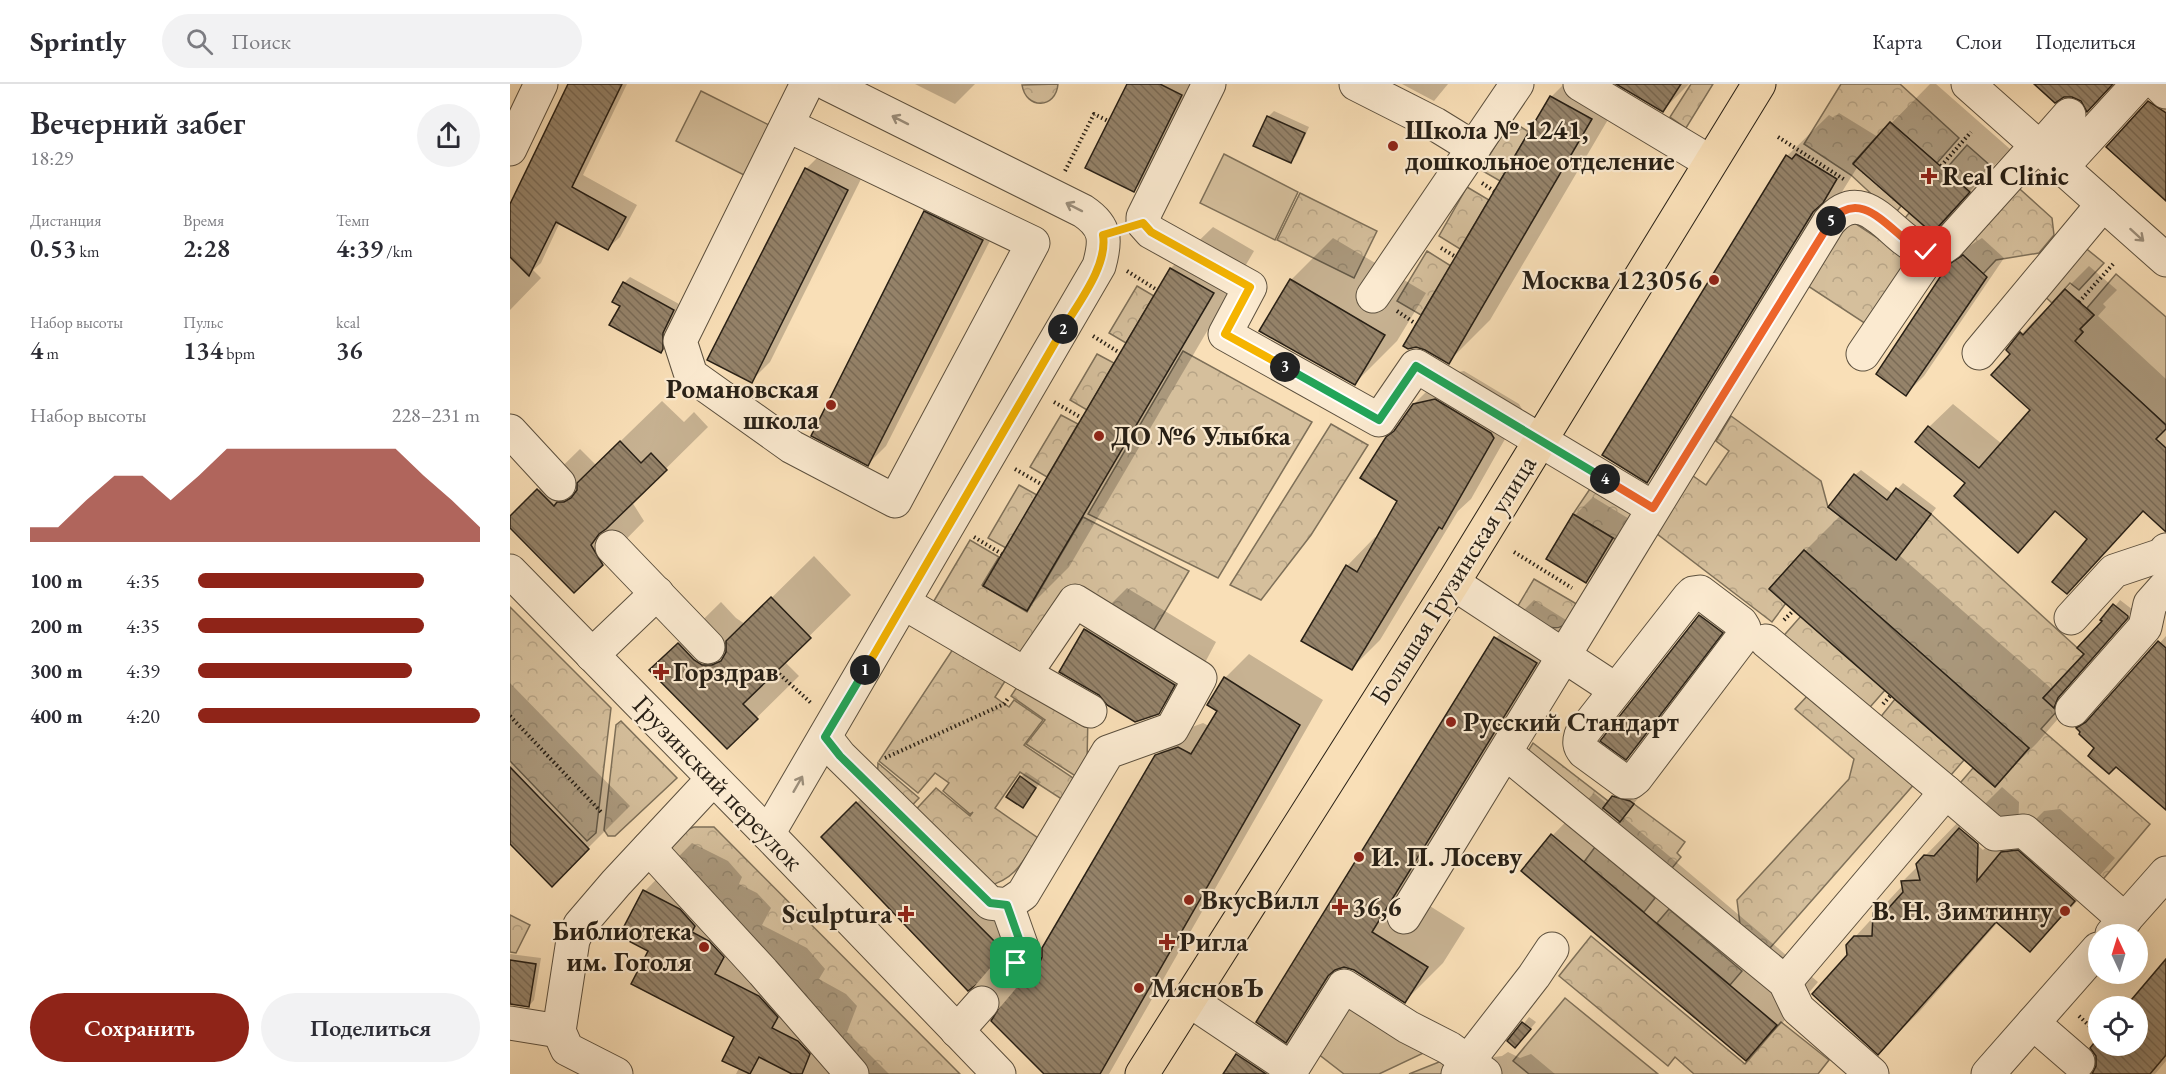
<!DOCTYPE html>
<html lang="ru">
<meta charset="utf-8">
<style>
:root{--surface:#fff;--page:#f2f2f3;--text:#2b2b33;--muted:#7c7c81;--line:#e1e1e2;--accent:#8f2418}
body{margin:0;font-family:"EB Garamond",serif;background:var(--page);color:var(--text);height:100vh;display:flex;flex-direction:column;font-size:22px;white-space:nowrap}
*{box-sizing:border-box;margin:0}
p{font-size:20px;color:var(--muted)}
.icon{flex:none;width:33px;height:33px;fill:none;stroke:currentColor;stroke-width:2;stroke-linecap:round;stroke-linejoin:round}
.map{position:relative;flex:1;overflow:hidden}
.sheet{display:flex;flex-direction:column;background:var(--surface);width:510px}
.sheet>*{flex:none}
.needle{width:39px;rotate:356deg}
.controls{position:absolute;left:1578px;top:840px;display:grid;gap:12px}
.controls a{display:grid;place-items:center;width:60px;height:60px;border-radius:50%;background:var(--surface);box-shadow:0 6px 24px #0002;font-size:30px}
.pin{position:absolute;display:grid;place-items:center;width:51px;height:51px;color:#fff;margin:-26px;border-radius:12px;box-shadow:0 3px 9px #0006}
.km{position:absolute;width:30px;height:30px;margin:-15px;border-radius:50%;background:#222;color:#fff;font-size:16px;line-height:30px;text-align:center}
.round{display:grid;place-items:center;flex:none;width:63px;height:63px;border-radius:32px;background:var(--page)}
.summary{display:flex;align-items:center;justify-content:space-between;height:102px;padding:0 30px}
h1{font-size:33px;font-weight:600;line-height:45px}
.stats{display:grid;grid-template-columns:repeat(3,1fr);gap:9px;height:102px;padding:6px 30px}
.stats div{display:grid;align-content:center}
.stats b{font-size:26px;font-weight:600}
.stats small{font-size:16px;font-weight:400}
.stats p{font-size:16px}
.chart{height:168px;padding:12px 30px}
.chart p{display:flex;justify-content:space-between}
.chart svg{width:100%;height:108px;margin-top:6px;fill:var(--accent);opacity:.7}
.primary-button{display:flex;gap:12px;margin-top:auto;padding:12px 30px}
.primary-button a{flex:1;height:69px;border-radius:36px;background:var(--accent);color:#fff;font-size:24px;font-weight:600;line-height:69px;text-align:center}
.primary-button a+a{background:var(--page);color:var(--text)}
ul{padding:0 30px;list-style:none;font-size:20px}
li{display:grid;grid-template-columns:96px 72px 1fr;align-items:center;height:45px}
li i{height:15px;border-radius:8px;background:var(--accent)}
header{display:flex;align-items:center;gap:36px;box-sizing:border-box;height:84px;padding:0 30px;background:var(--surface);border-bottom:2px solid var(--line)}
header strong{font-size:28px}
nav{display:flex;gap:33px;margin-inline-start:auto;font-size:21px}
.search{width:420px;height:54px;background:var(--page);display:flex;align-items:center;gap:15px;box-sizing:border-box;padding:0 21px;border-radius:33px;color:var(--muted);font-size:22px}
main{display:flex;flex:1;min-height:0}
.map>svg:first-child{display:block}
</style>
<header>
<strong>Sprintly</strong>
<div class="search"><svg class="icon" aria-label="search" viewBox="0 0 24 24"><circle cx="10" cy="10" r="6"/><path d="M15 15l6 6"/></svg>Поиск</div>
<nav><a>Карта</a><a>Слои</a><a>Поделиться</a></nav>
</header>
<main>
<section class="sheet">
<div class="summary"><div><h1>Вечерний забег</h1><p>18:29</p></div><a class="round"><svg class="icon" aria-label="share" viewBox="0 0 24 24"><path d="M12 15V3M7 8l5-5 5 5M5 13v7h14v-7"/></svg></a></div>
<div class="stats">
<div><p>Дистанция</p><b>0.53<small> km</small></b></div>
<div><p>Время</p><b>2:28</b></div>
<div><p>Темп</p><b>4:39<small> /km</small></b></div>
</div>
<div class="stats">
<div><p>Набор высоты</p><b>4<small> m</small></b></div>
<div><p>Пульс</p><b>134<small> bpm</small></b></div>
<div><p>kcal</p><b>36</b></div>
</div>
<div class="chart"><p><span>Набор высоты</span>228–231 m</p>
<svg viewBox="0 0 160 44" preserveAspectRatio="none"><path d="M0 44V38L10 38L20 27L30 17L40 17L50 27L60 17L70 6L80 6L90 6L100 6L110 6L120 6L130 6L140 17L150 27L160 38V44z"/></svg>
</div>
<ul>
<li><b>100 m</b>4:35<i style="width:80%"></i></li>
<li><b>200 m</b>4:35<i style="width:80%"></i></li>
<li><b>300 m</b>4:39<i style="width:76%"></i></li>
<li><b>400 m</b>4:20<i style="width:100%"></i></li>
</ul>
<div class="primary-button"><a>Сохранить</a><a>Поделиться</a></div>
</section>
<div class="map">
<svg width="1656" height="990" viewBox="0 0 1656 990">
<defs>
<pattern id="forest-crowns" width="20" height="18" patternUnits="userSpaceOnUse" patternTransform="scale(1.5)"><rect width="20" height="18" fill="#d5bf9c"/><path d="M2 6a3 3 0 1 1 6 0M12 15a3 3 0 1 1 6 0" fill="none" stroke="#b7a486"/></pattern>
<pattern id="building-back-hatch" width="6" height="6" patternUnits="userSpaceOnUse" patternTransform="scale(1.5)"><rect width="6" height="6" fill="#95836a"/><path d="M-1 5l2 2M0 0l6 6M5-1l2 2" fill="none" stroke="#7a6b56"/></pattern>
</defs>
<rect width="100%" height="100%" fill="#f9dfb7"/>
<filter id="stains"><feTurbulence type="fractalNoise" baseFrequency=".00333" numOctaves="4"/><feColorMatrix values="0 0 0 0 .2 0 0 0 0 .09 0 0 0 0 .02 0 0 0 .5 -.17"/></filter>
<radialGradient id="worn" r=".72"><stop offset=".6" stop-color="#630" stop-opacity="0"/><stop offset="1" stop-color="#630" stop-opacity=".3"/></radialGradient>
<g fill="#d5bf9c" stroke="#7e7059" stroke-width="1.5">
<path d="M191,7L265,44L240,94L166,57Z"/>
<path d="M714,70L788,108L765,156L690,119Z"/>
<path d="M1573,162L1594,179L1569,206L1560,199L1542,219L1531,209Z"/>
<path d="M1606,190L1656,233V341L1581,272L1552,271L1573,248L1570,245L1584,231L1577,224Z"/>
<path d="M1055,914L1148,990H1019L1003,977Z"/>
<path d="M843,915L922,965L869,990H834L807,969Z"/>
<path d="M934,976L938,990H899Z"/>
</g>
<g fill="url(#forest-crowns)" stroke="#7e7059" stroke-width="1.5">
<path d="M548,0C546,25 516,26 512,1Z"/>
<path d="M1181,0H1203L1176,44L1160,33Z"/>
<path d="M1331,0H1390L1449,54L1427,79L1380,38L1343,79L1391,122L1384,131L1341,91L1294,60Z"/>
<path d="M1000,36L1019,48L990,97L971,86Z"/>
<path d="M1457,61L1491,91L1426,155L1392,138L1399,129L1423,150L1459,108L1435,86Z"/>
<path d="M1502,98L1542,134L1544,151L1529,169L1486,176L1473,190L1448,167L1440,177L1435,174Z"/>
<path d="M957,103L979,116L950,165L929,152Z"/>
<path d="M790,109L867,147L844,194L767,156Z"/>
<path d="M1337,134L1401,176L1359,242L1298,202Z"/>
<path d="M917,167L941,182L911,231L887,217Z"/>
<path d="M627,202L644,212L616,259L599,249Z"/>
<path d="M673,267L802,338L708,494L578,430Z"/>
<path d="M587,270L604,279L577,326L560,316Z"/>
<path d="M551,331L568,340L537,393L520,383Z"/>
<path d="M1221,332L1311,397L1318,423L1386,476L1421,430L1574,570L1533,614L1547,627L1531,645L1640,740L1589,800L1490,742L1445,705L1463,684L1485,703L1519,664L1294,466L1260,504L1276,519L1262,538L1142,446L1176,387L1196,401L1219,367L1206,357Z"/>
<path d="M821,340L858,361L801,451L751,516L720,501Z"/>
<path d="M1086,396L1131,422L1108,457L1063,430Z"/>
<path d="M509,401L527,411L496,464L478,454Z"/>
<path d="M573,433L679,487L644,546L641,547L574,510L521,575L418,527L460,456L489,473L472,501L517,528Z"/>
<path d="M1024,495L1070,522C1065,528 1060,537 1054,541C1039,551 1018,532 1006,525Z"/>
<path d="M0,523L101,624L86,749L77,757L0,677Z"/>
<path d="M1291,532L1375,606L1354,630L1269,557Z"/>
<path d="M445,562L497,594L485,613L499,623L504,616L533,636L514,661L566,696L553,716L510,688L485,724L528,754C513,777 506,795 478,802L398,734L426,704L460,732L463,728L460,730L433,707L439,699L425,689L408,709L369,677Z"/>
<path d="M515,591L578,628L577,680L567,693L516,660L535,636L501,612Z"/>
<path d="M1301,608L1406,698L1260,864L1230,840L1227,816L1339,695L1344,675L1285,625Z"/>
<path d="M1385,615L1454,676L1434,699L1365,640Z"/>
<path d="M111,637L167,694L105,752H98L94,746L106,641Z"/>
<path d="M1023,659L1098,717L1088,732L1015,672Z"/>
<path d="M368,679L409,714L394,730L367,702Z"/>
<path d="M1124,720L1175,758L1167,769L1171,773L1158,789L1104,745Z"/>
<path d="M184,743H204L450,990H353L158,775L163,751Z"/>
<path d="M1085,763L1145,814L1134,828L1074,778Z"/>
<path d="M1159,825L1232,887L1220,901L1147,839Z"/>
<path d="M0,831L20,841L6,869L0,868Z"/>
<path d="M1081,852L1235,980L1271,938L1319,976L1308,990H1184L1165,973L1158,982L1049,892Z"/>
</g>
<g fill="#0003" fill-rule="evenodd">
<path d="M60,0H117L73,91L127,121L110,153L98,164L50,138L31,179L23,186L31,194L0,226V124Z"/>
<path d="M405,0H465L445,20Z"/>
<path d="M619,0H698L666,65L624,106Z"/>
<path d="M892,0H938L924,17Z"/>
<path d="M1054,0H1179L1153,26L1116,5L980,236L938,278L916,264L895,262L1042,12Z"/>
<path d="M1420,0H1426L1500,65L1426,143L1348,82L1179,355L1137,397L1277,72L1319,31L1324,34L1329,29L1368,53Z"/>
<path d="M1654,3L1656,4V115L1598,63Z"/>
<path d="M764,27L799,43L786,72L780,78L758,33Z"/>
<path d="M314,67L355,87L260,278L241,297L296,85Z"/>
<path d="M433,110L490,137L376,362L358,380L415,128Z"/>
<path d="M703,143L744,167L559,483L517,525L475,501L661,184Z"/>
<path d="M823,154L916,209L887,257L845,299L781,196Z"/>
<path d="M1472,154L1494,174L1414,292L1396,310L1439,182L1458,163Z"/>
<path d="M1579,182L1607,206L1593,220L1596,223L1588,232L1656,295V430L1634,426L1557,508L1579,455L1546,427L1508,467L1419,343L1443,320L1492,360L1522,326L1502,270L1498,266L1512,249Z"/>
<path d="M120,193L169,220L158,242V258L150,267L112,222L114,199Z"/>
<path d="M954,287L1009,320L1012,325L961,415L948,427L870,556L842,584L837,482L865,453L867,455L889,416L890,342L904,320L933,291Z"/>
<path d="M152,317L174,338L184,328L198,343L122,418L134,437L92,480L0,442V434L70,365L86,381Z"/>
<path d="M1351,386L1383,410L1393,399L1426,424L1389,471L1543,606L1576,570L1594,537L1610,516L1623,526L1553,606L1550,613L1560,621L1527,659L1485,701L1295,467L1331,431L1345,391Z"/>
<path d="M1083,413L1121,436L1094,479L1076,497L1038,475L1065,431Z"/>
<path d="M304,472L341,511L274,577L289,592L217,663L142,586L211,518L226,534L235,540Z"/>
<path d="M617,504L706,558L691,586L648,628L590,610L551,587L575,546Z"/>
<path d="M1024,516L1064,541L899,809L955,844L933,879L895,917L844,885L837,883L814,919L783,950L796,959L776,990H713L725,970L754,942L986,554Z"/>
<path d="M1202,520L1224,536L1128,662L1116,674L1092,656L1190,532Z"/>
<path d="M1656,552V715L1587,664L1568,644L1591,621L1597,618Z"/>
<path d="M739,570L813,616L599,990H536L492,923L491,912L347,719L371,695L527,874L534,873L646,672L671,647L693,639L699,642L709,626L715,594Z"/>
<path d="M0,599L120,722L42,800L0,758Z"/>
<path d="M516,688L531,698L512,722L511,693Z"/>
<path d="M1492,703L1509,718L1508,753L1534,727L1550,725L1605,774L1561,824L1520,866L1488,838L1410,927L1368,969L1304,911L1338,872L1345,853L1393,801V797L1408,782L1415,772L1457,729L1465,730ZM1450,742L1475,764L1473,766L1450,746Z"/>
<path d="M1110,707L1129,713L1113,733L1308,898L1278,933L1236,975L1013,786L1043,751L1084,709L1098,721Z"/>
<path d="M182,759L218,777L232,793L229,800L247,809L261,824L252,841L297,864L315,885L309,895L336,910L347,922L337,948L379,990H226L229,984L226,953L140,867L135,807Z"/>
<path d="M0,870L31,874L24,916L19,922L0,919Z"/>
<path d="M1656,877V977L1645,990H1560L1584,967L1582,964L1588,957V962H1628V922H1617Z"/>
<path d="M1019,933L1026,938L1011,956L1000,957Z"/>
<path d="M998,968L1010,974L1021,970L1045,990H967L984,973L992,972Z"/>
</g>
<g fill="url(#building-back-hatch)" stroke="#282016" stroke-width="1.5">
<path d="M58,0H112L62,103L116,133L98,166L46,138L19,192L0,173V120Z"/>
<path d="M617,0H650L672,11L624,108L575,84Z"/>
<path d="M1106,0H1171L1153,28Z"/>
<path d="M1524,0H1603L1577,28L1571,17L1562,13H1554L1545,19Z"/>
<path d="M1040,12L1082,35L939,280L915,266L906,263L898,265L893,262Z"/>
<path d="M1638,17L1656,29V117L1596,63Z"/>
<path d="M757,32L795,49L781,79L743,62Z"/>
<path d="M1380,38L1460,108L1427,144L1420,147L1343,80Z"/>
<path d="M1286,70L1327,95L1313,119L1303,128L1137,399L1092,371L1276,71L1282,75Z"/>
<path d="M295,84L338,106L242,299L197,276Z"/>
<path d="M414,127L473,156L358,382L301,352Z"/>
<path d="M1453,171L1477,193L1396,312L1366,290L1438,181Z"/>
<path d="M660,184L704,209L517,527L473,502Z"/>
<path d="M780,195L875,251L845,301L749,247Z"/>
<path d="M113,198L164,226L153,249V265L151,269L99,241L110,222L102,218Z"/>
<path d="M1555,205L1584,231L1570,245L1573,248L1565,257L1656,341V345L1646,355L1656,364V448L1633,427L1557,510L1542,498L1577,455L1545,427L1508,469L1444,412L1455,399L1405,358L1418,342L1469,384L1520,326L1481,291L1500,270L1496,266L1510,248L1513,251Z"/>
<path d="M925,315L981,349L984,354L932,445L929,443L842,586L791,557L836,481L847,488L887,417L850,394L876,353L884,347L903,320Z"/>
<path d="M110,357L131,379L141,369L157,386L96,445L89,450L81,461L93,481L64,509L0,444V432L27,405L44,422L47,418H54L61,414L67,406V399Z"/>
<path d="M1344,390L1377,416L1386,404L1421,430L1386,476L1318,423Z"/>
<path d="M1063,430L1103,454L1076,499L1036,475Z"/>
<path d="M1294,466L1519,664L1485,703L1259,505Z"/>
<path d="M261,513L301,554L233,620L248,635L217,665L139,586L168,559L184,576L192,581H202L211,577L216,568V557Z"/>
<path d="M1603,520L1618,532V534L1548,614L1544,624L1533,614L1574,570L1567,564L1592,537L1590,536Z"/>
<path d="M1189,531L1213,549L1116,676L1090,657Z"/>
<path d="M574,545L665,601L649,630L625,638L597,621L589,611L549,588Z"/>
<path d="M984,553L1027,579L862,848L918,883L895,919L844,886L834,883L825,886L818,892L776,959L746,938Z"/>
<path d="M1648,557L1656,564V726L1606,683L1599,690L1578,672L1584,664L1569,650L1570,648L1566,644L1576,638Z"/>
<path d="M714,593L790,641L590,990H534L481,937L490,922V913L485,905L475,901H466L458,907L311,753L346,718L493,866L487,877L489,886L494,893L504,898L513,896L529,880L532,873V864L645,671L668,663L681,670L707,627L697,621Z"/>
<path d="M0,683L79,765L42,803L0,760Z"/>
<path d="M510,692L526,704L513,724L496,713Z"/>
<path d="M1102,712L1120,717L1124,720L1110,738L1093,724Z"/>
<path d="M1449,744L1468,760L1467,797L1491,768L1508,766L1565,817L1520,868L1486,838L1368,971L1302,910L1337,871L1336,861L1344,852H1362L1363,829L1375,828L1393,808L1391,797L1410,796L1406,780L1414,771L1424,772Z"/>
<path d="M1041,750L1267,941L1236,977L1011,787Z"/>
<path d="M133,806L170,825L185,842L182,848L199,857L214,873L205,890L249,912L268,933L262,944L288,957L300,970L292,990H282L249,973L240,990L212,977L224,953L121,900L138,867L109,852Z"/>
<path d="M1656,875V971L1640,990H1582L1586,982V972L1580,964L1588,954V962H1628V922H1616Z"/>
<path d="M0,876L26,880L19,923L0,920Z"/>
<path d="M1012,938L1021,945L1005,964L997,957Z"/>
<path d="M726,970L756,990H713Z"/>
</g>
<g fill="none" stroke-linecap="round" stroke-linejoin="round">
<path stroke="#cfb997" stroke-width="33" stroke-dasharray="33 16" stroke-linecap="butt" d="M472,919L506,879"/>
<g stroke="#5c503e" stroke-width="35">
<g id="minor">
<path d="M699,0L633,133V139L641,148L740,203L715,250L869,336L906,282L1143,424"/>
<path d="M846,0L925,40L964,64"/>
<path d="M1070,0L1200,78"/>
<path d="M1458,0L1656,176"/>
<path d="M1648,0L1656,8"/>
<path d="M277,41L523,159L385,417L282,363L181,291L170,257L297,0"/>
<path d="M1530,64L1559,31"/>
<path d="M0,65L31,0"/>
<path d="M1552,83L1628,0"/>
<path d="M863,212L1007,0"/>
<path d="M1469,269L1593,120"/>
<path d="M1353,270L1422,168"/>
<path d="M0,347L49,400"/>
<path d="M102,463L198,563"/>
<path d="M0,487L258,750L489,990"/>
<path d="M943,499L1106,606"/>
<path d="M1190,508L1231,539L1234,544L1235,550L1126,694L1121,698H1115L1074,668C1069,662 1069,658 1071,651L1179,513L1183,509Z"/>
<path d="M1561,534L1604,487L1652,471L1656,466"/>
<path d="M1256,557L1436,708"/>
<path d="M82,571L147,509"/>
<path d="M515,590L580,627"/>
<path d="M1562,626L1635,543L1640,520L1656,502"/>
<path d="M315,653L330,672L480,819L497,821L513,810L598,668L662,645L690,594L565,517L515,590L394,519"/>
<path d="M996,669L1275,898L1288,925L1362,990"/>
<path d="M258,750L589,182C596,157 597,143 573,127L318,0"/>
<path d="M139,764L253,888L342,990"/>
<path d="M497,821L514,869L506,879"/>
<path d="M894,833C1037,602 1176,369 1319,138C1365,85 1395,195 1438,160L1527,61"/>
<path d="M1602,850L1656,789"/>
<path d="M1275,898L1436,708L1485,750L1514,747L1615,836"/>
<path d="M679,916L782,985L779,990"/>
<path d="M0,939L49,947"/>
<path d="M1523,939L1568,978"/>
<path d="M447,947L472,919"/>
<path d="M782,985L834,902L898,943L939,964L975,990"/>
<path d="M106,990L57,965L49,947L63,856L70,841L106,799L203,695"/>
<path d="M948,990L1024,892L1042,865"/>
<path d="M1478,990L1588,865"/>
</g>
</g>
<g stroke="#282016" stroke-width="35">
<path id="major" d="M632,990L943,499L1249,0"/>
</g>
<g stroke="#282016" stroke-width="4" stroke-dasharray="1.5 3" stroke-linecap="butt">
<path d="M1268,53L1335,96"/>
<path d="M1431,82L1461,48"/>
<path d="M555,87L584,30L598,37"/>
<path d="M972,99L984,107"/>
<path d="M931,164L946,173"/>
<path d="M617,187L647,206"/>
<path d="M1569,218L1605,178"/>
<path d="M887,227L906,240"/>
<path d="M583,252L610,269"/>
<path d="M544,318L572,334"/>
<path d="M505,385L533,401"/>
<path d="M464,453L492,470"/>
<path d="M1004,468L1062,504"/>
<path d="M1274,536L1284,526"/>
<path d="M266,587L301,619"/>
<path d="M1373,620L1381,611"/>
<path d="M0,632L92,729"/>
<path d="M375,674L494,620L499,613"/>
<path d="M1569,932L1588,950"/>
</g>
<use href="#minor" stroke="#fbead0" stroke-width="33"/>
<use href="#major" stroke="#f9dfb7" stroke-width="33"/>
</g>
<defs><path id="oneway-shaft" d="M-6 0H5M1.5-3L5.5 0L1.5 3" fill="none" stroke-width="1.6" stroke-linecap="round" stroke-linejoin="round" transform="scale(1.5)"/></defs>
<g stroke="#9c8f7c">
<use href="#oneway-shaft" transform="translate(390 36) rotate(-153)"/>
<use href="#oneway-shaft" transform="translate(564 123) rotate(-153)"/>
<use href="#oneway-shaft" transform="translate(1627 151) rotate(42)"/>
<use href="#oneway-shaft" transform="translate(288 700) rotate(-60)"/>
</g>
<g fill="none" stroke-linecap="round" stroke-linejoin="round">
<g stroke="#fff" stroke-width="12">
<path id="split-1" d="M355,586L315,653L330,672L480,819L497,821L514,869L506,879"/>
</g>
<g stroke="#fff" stroke-width="12">
<path id="split-2" d="M355,586L553,245"/>
</g>
<g stroke="#fff" stroke-width="12">
<path id="split-3" d="M553,245C568,219 598,182 593,151L633,139L641,148L740,203L715,250L775,283"/>
</g>
<g stroke="#fff" stroke-width="12">
<path id="split-4" d="M775,283L869,336L906,282L1095,395"/>
</g>
<g stroke="#fff" stroke-width="12">
<path id="split-5" d="M1095,395L1143,424L1321,137"/>
</g>
<g stroke="#fff" stroke-width="12">
<path id="split-6" d="M1321,137C1355,98 1385,158 1416,168"/>
</g>
<use href="#split-1" stroke="#22a559" stroke-width="8"/>
<use href="#split-2" stroke="#f5b400" stroke-width="8"/>
<use href="#split-3" stroke="#f5b400" stroke-width="8"/>
<use href="#split-4" stroke="#22a559" stroke-width="8"/>
<use href="#split-5" stroke="#f0652b" stroke-width="8"/>
<use href="#split-6" stroke="#f0652b" stroke-width="8"/>
</g>
<g fill="#8f2418" stroke="#fbead0" stroke-width="2">
<circle cx="883" cy="62" r="6"/>
<path d="M1416 83h6v6h6v6h-6v6h-6v-6h-6v-6h6z"/>
<circle cx="1204" cy="196" r="6"/>
<circle cx="321" cy="321" r="6"/>
<circle cx="589" cy="352" r="6"/>
<path d="M148 579h6v6h6v6h-6v6h-6v-6h-6v-6h6z"/>
<circle cx="941" cy="638" r="6"/>
<circle cx="849" cy="773" r="6"/>
<circle cx="679" cy="816" r="6"/>
<path d="M827 814h6v6h6v6h-6v6h-6v-6h-6v-6h6z"/>
<circle cx="1555" cy="827" r="6"/>
<path d="M393 821h6v6h6v6h-6v6h-6v-6h-6v-6h6z"/>
<path d="M654 849h6v6h6v6h-6v6h-6v-6h-6v-6h6z"/>
<circle cx="194" cy="863" r="6"/>
<circle cx="629" cy="904" r="6"/>
</g>
<g text-anchor="middle" stroke-width="4.5" stroke-linejoin="round" paint-order="stroke">
<g font-size="27" font-weight="bold" fill="#282016" stroke="#fbead0" text-anchor="start">
<text x="895" y="55">Школа № 1241,<tspan x="895" dy="31">дошкольное отделение</tspan></text>
<text x="1432" y="101">Real Clinic</text>
<text x="1192" y="205" text-anchor="end">Москва 123056</text>
<text x="309" y="314" text-anchor="end">Романовская<tspan x="309" dy="31">школа</tspan></text>
<text x="601" y="361">ДО №6 Улыбка</text>
<text x="163" y="597">Горздрав</text>
<text x="953" y="647">Русский Стандарт</text>
<text x="861" y="782">И. П. Лосеву</text>
<text x="691" y="825">ВкусВилл</text>
<text x="842" y="832">36,6</text>
<text x="1543" y="836" text-anchor="end">В. Н. Зимтингу</text>
<text x="382" y="839" text-anchor="end">Sculptura</text>
<text x="182" y="856" text-anchor="end">Библиотека<tspan x="182" dy="31">им. Гоголя</tspan></text>
<text x="669" y="867">Ригла</text>
<text x="641" y="913">МясновЪ</text>
</g>
<g font-size="27" fill="#282016" stroke="#fbead0">
<text transform="translate(943 496) rotate(-58)" y="9">Большая Грузинская улица</text>
<text transform="translate(208 699) rotate(46)" y="9">Грузинский переулок</text>
</g>
</g>
<rect width="100%" height="100%" filter="url(#stains)"/>
<rect width="100%" height="100%" fill="url(#worn)"/>
</svg>
<div class="controls">
<a><svg class="needle" viewBox="-14 -14 28 28"><path d="M0-13l5 13h-10z" fill="#e53935"/><path d="M0 13l5-13h-10z" fill="#7c7c81"/></svg></a>
<a><svg class="icon" aria-label="locate" viewBox="0 0 24 24"><circle cx="12" cy="12" r="6"/><path d="M12 2v4M12 18v4M2 12h4M18 12h4"/></svg></a>
</div>
<div class="pin" style="left:506px;top:879px;background:#1e9e55"><svg class="icon" aria-label="arrive" viewBox="0 0 24 24"><path d="M6 21V4h12l-3 4 3 4H6"/></svg></div>
<div class="pin" style="left:1416px;top:168px;background:#d93025"><svg class="icon" aria-label="check" viewBox="0 0 24 24"><path d="M5 12l5 5 9-10"/></svg></div>
<b class="km" style="left:355px;top:586px">1</b>
<b class="km" style="left:553px;top:245px">2</b>
<b class="km" style="left:775px;top:283px">3</b>
<b class="km" style="left:1095px;top:395px">4</b>
<b class="km" style="left:1321px;top:137px">5</b>
</div>
</main>
